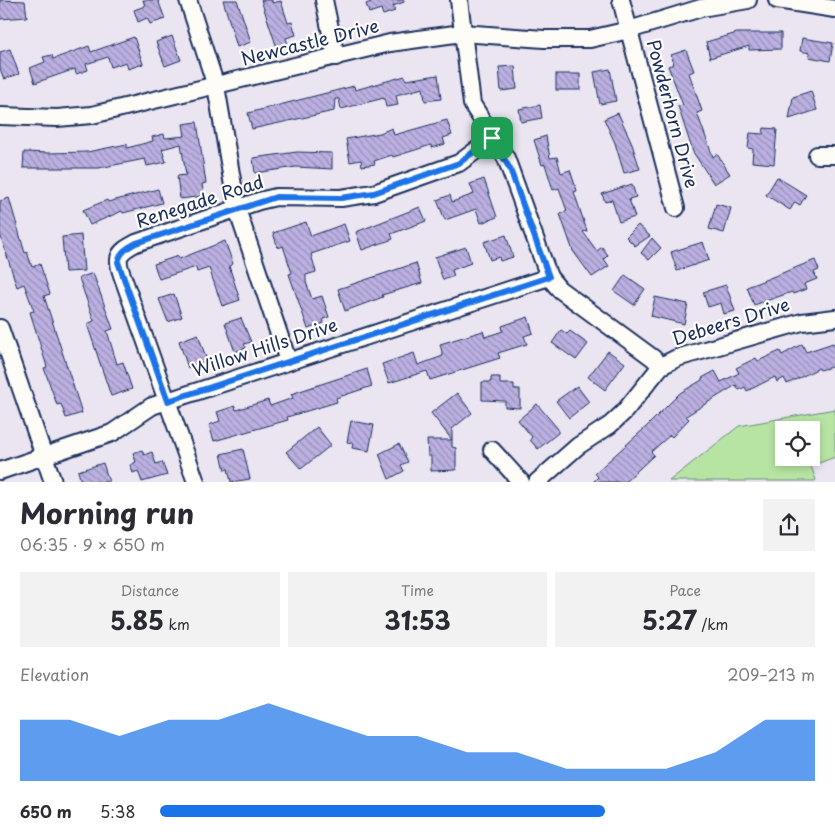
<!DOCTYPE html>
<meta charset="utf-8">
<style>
:root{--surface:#fff;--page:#f2f2f3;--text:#2b2b33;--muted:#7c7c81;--accent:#1a73e8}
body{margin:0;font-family:"Playpen Sans",sans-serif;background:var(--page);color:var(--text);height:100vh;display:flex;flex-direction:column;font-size:19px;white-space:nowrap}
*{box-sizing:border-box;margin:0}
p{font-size:16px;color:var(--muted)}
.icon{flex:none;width:28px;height:28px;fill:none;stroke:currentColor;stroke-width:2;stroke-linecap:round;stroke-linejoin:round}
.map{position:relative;height:482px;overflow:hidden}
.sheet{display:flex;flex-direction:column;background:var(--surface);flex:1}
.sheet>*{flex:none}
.tools{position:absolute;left:775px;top:421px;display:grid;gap:10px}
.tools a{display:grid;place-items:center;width:45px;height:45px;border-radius:0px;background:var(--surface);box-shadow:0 2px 8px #0003;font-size:25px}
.pin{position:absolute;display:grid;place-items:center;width:42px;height:42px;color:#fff;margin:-21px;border-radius:10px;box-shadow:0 2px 8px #0006}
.round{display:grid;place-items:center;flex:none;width:52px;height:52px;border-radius:0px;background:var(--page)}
.head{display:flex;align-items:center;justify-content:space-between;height:85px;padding:0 20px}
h1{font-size:28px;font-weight:700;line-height:38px}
.stats{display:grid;grid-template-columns:repeat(3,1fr);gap:8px;height:85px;padding:5px 20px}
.stats div{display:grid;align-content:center;border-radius:0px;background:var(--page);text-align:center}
.stats b{font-size:25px;font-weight:700}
.stats small{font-size:14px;font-weight:400}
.stats p{font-size:14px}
.chart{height:140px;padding:10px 20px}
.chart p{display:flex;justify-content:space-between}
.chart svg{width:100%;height:90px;margin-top:5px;fill:var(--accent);opacity:.7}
ul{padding:0 20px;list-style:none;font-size:16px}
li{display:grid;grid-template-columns:80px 60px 1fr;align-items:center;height:38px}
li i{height:12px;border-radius:6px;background:var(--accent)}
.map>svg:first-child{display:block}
</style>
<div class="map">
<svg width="835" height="482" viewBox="0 0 835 482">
<defs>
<pattern id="building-back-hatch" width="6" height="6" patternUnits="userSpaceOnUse" patternTransform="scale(1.25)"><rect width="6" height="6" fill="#bcb0e1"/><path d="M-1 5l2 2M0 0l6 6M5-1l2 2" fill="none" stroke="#9890ba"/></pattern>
</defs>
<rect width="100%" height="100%" fill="#eae5f0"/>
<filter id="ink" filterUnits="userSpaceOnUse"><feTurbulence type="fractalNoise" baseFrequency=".02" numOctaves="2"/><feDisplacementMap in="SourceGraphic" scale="10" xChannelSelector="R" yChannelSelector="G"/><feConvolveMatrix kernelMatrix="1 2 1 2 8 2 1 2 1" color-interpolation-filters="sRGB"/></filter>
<g filter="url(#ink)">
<path fill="#b7e4a2" stroke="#698a80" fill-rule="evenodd" d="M835,409V457L811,466L816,480L815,481H669L739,426ZM784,430H811V458H784Z"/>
<g fill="url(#building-back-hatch)" stroke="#1b2f5e">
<path d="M0,0L25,1L27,17L0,19Z"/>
<path d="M143,0H158L165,19L150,24L147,18L138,22L134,10L145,6Z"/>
<path d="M223,0H237L251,42L237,47Z"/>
<path d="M261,0H272V3L281,1L288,23L292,22L296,35L286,38L288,45L277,48Z"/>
<path d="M370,0H404V2L393,6L395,11L383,15L381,9L369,13L366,4L371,2Z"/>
<path d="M737,33H781V49L749,50V46L710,58L706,42Z"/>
<path d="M172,36L181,60L165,66L156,42Z"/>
<path d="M134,37L143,64L128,69L126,62L111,67L108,57L86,64L88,70L76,74L75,69L35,83L30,68L45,62L43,57L52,55L53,59L89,46L91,52Z"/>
<path d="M802,38L833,43L830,61L809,57L810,53L800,51Z"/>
<path d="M10,49L19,74L4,79L0,69V52Z"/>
<path d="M686,50L694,71L689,73L702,111L697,113L713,157L717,154L730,174L714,184L693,152L678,106L683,105L668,66L674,64L671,55Z"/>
<path d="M515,66L517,89L501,91L499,67Z"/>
<path d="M610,69L616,101L600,104L594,72Z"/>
<rect x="556" y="74" width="24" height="16"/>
<path d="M438,75L441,99L425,101L423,88L396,95L398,105L386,107L384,98L341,109L339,99H335L334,111L252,129L248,113L354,86L355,90L405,76L406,80Z"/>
<path d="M811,91L817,110L789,119L793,97Z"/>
<path d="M540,105L542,118L521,122L519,109Z"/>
<path d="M618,113L631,141L640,169L624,173L615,143L604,119Z"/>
<path d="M447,120L452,135L443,138L445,144L432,148L431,145L393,157L392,155L374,161L375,164L362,166L361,160L350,162L346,139L380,133L392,128L394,135Z"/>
<path d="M197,122L206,183L202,184L204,196L180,199L177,176L186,175L181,144L162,149L166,162L147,166L145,159L99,168H23L24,152L49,153L87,152L127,144V148L153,141L152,137L164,134L165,138L185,136L183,124Z"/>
<path d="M764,128L777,129L774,164L752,162L753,149L748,148L750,133L763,134Z"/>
<path d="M546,136L550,158L557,157L561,173L570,170L577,191L574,192L587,231L583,232L597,251L602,247L608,255L604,259L609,266L592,277L573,251L560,214L567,211L559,188L553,190L545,164L542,165L534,140Z"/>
<path d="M297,152L332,153V169L296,167L255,173L253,158Z"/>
<path d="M777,177L806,195L800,205L795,202L790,210L766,195Z"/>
<path d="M484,179L497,217L481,223L476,209L445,220L437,200L450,195L452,202L474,194L470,184Z"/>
<path d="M632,184L636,197L629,199L635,217L619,222L612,200L605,202L602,194Z"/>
<path d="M158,189L162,203L123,213L122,211L90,225L83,210L107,200L108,202Z"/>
<path d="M9,198L25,253L27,252L32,267L40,264L50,294L44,296L82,413L66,418L61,404L57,405L44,368L47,367L30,312L34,311L24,284L17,287L0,234V201Z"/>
<path d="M716,204L731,208L724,233L709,229Z"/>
<path d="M420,207L426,221L391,234L393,239L362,250L356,232Z"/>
<path d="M306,222L311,236L344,224L350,241L311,254L316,272L306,275V282L312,299L322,296L329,317L323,319L324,323L308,329L289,274L292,273L283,246L278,248L273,233Z"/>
<path d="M638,225L650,236L635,246L626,237Z"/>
<path d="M81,235L84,271L65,272L62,237Z"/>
<path d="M506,235L513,257L500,261L499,257L490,260L484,242Z"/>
<path d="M652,238L661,248L649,260L641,253Z"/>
<path d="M225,241L233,264L229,266L240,300L222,306L209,268L197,272L196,267L159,279L154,264L178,256L179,259Z"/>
<path d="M703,242L709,260L677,271L671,252Z"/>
<path d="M466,247L471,263L452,270L454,276L443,280L435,257Z"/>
<path d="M815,260L819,270L814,272L817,279L804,284L806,289L793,294L792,292L754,305L747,287Z"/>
<path d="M416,263L422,283L382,295L383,297L345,311L338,289Z"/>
<path d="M93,273L113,329L107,331L117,364L123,362L132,389L111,396L87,324L94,321L79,278Z"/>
<path d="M625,275L645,289L634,305L614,291Z"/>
<path d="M726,285L735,311L724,314L721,303L708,307L703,292Z"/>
<path d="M174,294L182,317L168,322L159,299Z"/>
<path d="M655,297L688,304L684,324L651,316Z"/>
<path d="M528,317L533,333L524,336L527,344L498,353L500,358L430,380L427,371L389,383L382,364L414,353L418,365L443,356L440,344L483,331L485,337L503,331L502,326Z"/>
<path d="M241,318L251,342L244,344L246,348L235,352L225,323Z"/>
<path d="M561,330L567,334L570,331L588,344L576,360L552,343Z"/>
<path d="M198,334L207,361L188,368L179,341Z"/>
<path d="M833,343L835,345V366L820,370L819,368L787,384L784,378L777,382L775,377L747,391L745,387L739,390L736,385L686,416L689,419L672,437L670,435L651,452L654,455L625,482H593L598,477L595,473L646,427L680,393L702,380V378L715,371L721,382L739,373L736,368L756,358L758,361L780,351L782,355L802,344L806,352Z"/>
<path d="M608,351L625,363L605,390L588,377Z"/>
<path d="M367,369L372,386L336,398L337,402L287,417L288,420L214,441L209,425L220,421L217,412L235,406L236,410L268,400L270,406L293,398L291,394Z"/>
<path d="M491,377H500V384H514V389H520V408L505,407V401L482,400V382H491Z"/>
<path d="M577,386L589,402L569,418L556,401Z"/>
<path d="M457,393L472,413L452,429V440L431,413Z"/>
<path d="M537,404L558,429V433L538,449L530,440L532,437L518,420Z"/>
<path d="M351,421L374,425L369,451L352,448L353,443L347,442Z"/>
<path d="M317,427L331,445L301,469L286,452Z"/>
<path d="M427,440H452V447L456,448V470L431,471V456H428Z"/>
<path d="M399,444L408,462L401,465L404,471L389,479L379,454Z"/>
<path d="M243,449L250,479L231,482L228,469L225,470L221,454Z"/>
<path d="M142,450L144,455L152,452L156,464L162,462L167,475L142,482L138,471L133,473L130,465L136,462L133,453Z"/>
<path d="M103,463L109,482H81L78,471Z"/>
</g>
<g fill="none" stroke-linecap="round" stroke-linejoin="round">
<g stroke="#1b2f5e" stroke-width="20">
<g id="minor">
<path d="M188,0L216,86L237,209L288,361"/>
<path d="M324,0L336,57"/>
<path d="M459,0L472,104L506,158L549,277L559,289L653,358L661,366"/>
<path d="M621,0L676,208"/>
<path d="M777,0L835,9"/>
<path d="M0,116L57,118L92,115L390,43L462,33L544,39H590L629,30L701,8L748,0"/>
<path d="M817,155H835"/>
<path d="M0,328L53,482"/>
<path d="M492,450L521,482"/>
<path d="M0,471L112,433L152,406L549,277"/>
<path d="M196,482L122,275C115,256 119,252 136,243L259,201L276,197L341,198L374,193L459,163L493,138"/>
<path d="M537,482L578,446L610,425L624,412L661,366L677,358L802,322L835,318"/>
</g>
</g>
<use href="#minor" stroke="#fdfcf7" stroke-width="16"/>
</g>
</g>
<g fill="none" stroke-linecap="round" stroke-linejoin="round" filter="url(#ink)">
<g stroke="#fff" stroke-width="10">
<path id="route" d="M492,138L510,169L549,277L168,401L118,262C121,251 127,248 136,243L276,197L341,198L374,193L459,163Z"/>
</g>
<use href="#route" stroke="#1a73e8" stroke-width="6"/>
</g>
<g text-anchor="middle" stroke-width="4.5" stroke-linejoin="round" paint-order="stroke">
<g font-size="18" fill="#1b2f5e" stroke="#fdfcf7">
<text transform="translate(310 43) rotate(-14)" y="6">Newcastle Drive</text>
<text transform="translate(672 114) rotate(75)" y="6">Powderhorn Drive</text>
<text transform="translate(200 202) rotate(-18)" y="6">Renegade Road</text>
<text transform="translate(731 322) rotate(-17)" y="6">Debeers Drive</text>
<text transform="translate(265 348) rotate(-18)" y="6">Willow Hills Drive</text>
</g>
</g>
</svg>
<div class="tools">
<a><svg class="icon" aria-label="locate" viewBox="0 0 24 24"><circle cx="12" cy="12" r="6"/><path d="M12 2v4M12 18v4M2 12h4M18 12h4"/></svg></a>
</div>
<div class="pin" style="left:492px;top:138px;background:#1e9e55"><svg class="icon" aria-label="arrive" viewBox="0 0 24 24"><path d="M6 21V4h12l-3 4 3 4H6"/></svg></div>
</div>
<section class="sheet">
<div class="head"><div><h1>Morning run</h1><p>06:35 · 9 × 650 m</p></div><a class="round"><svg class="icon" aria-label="share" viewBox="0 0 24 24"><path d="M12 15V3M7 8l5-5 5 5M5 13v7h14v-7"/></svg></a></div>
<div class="stats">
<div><p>Distance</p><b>5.85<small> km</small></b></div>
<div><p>Time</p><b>31:53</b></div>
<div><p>Pace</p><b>5:27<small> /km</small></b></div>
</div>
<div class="chart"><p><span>Elevation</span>209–213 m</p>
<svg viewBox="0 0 160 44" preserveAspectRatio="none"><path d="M0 44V14L10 14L20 22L30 14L40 14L50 6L60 14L70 22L80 22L90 30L100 30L110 38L120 38L130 38L140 30L150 14L160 14V44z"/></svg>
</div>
<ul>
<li><b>650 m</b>5:38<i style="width:68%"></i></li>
</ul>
</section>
